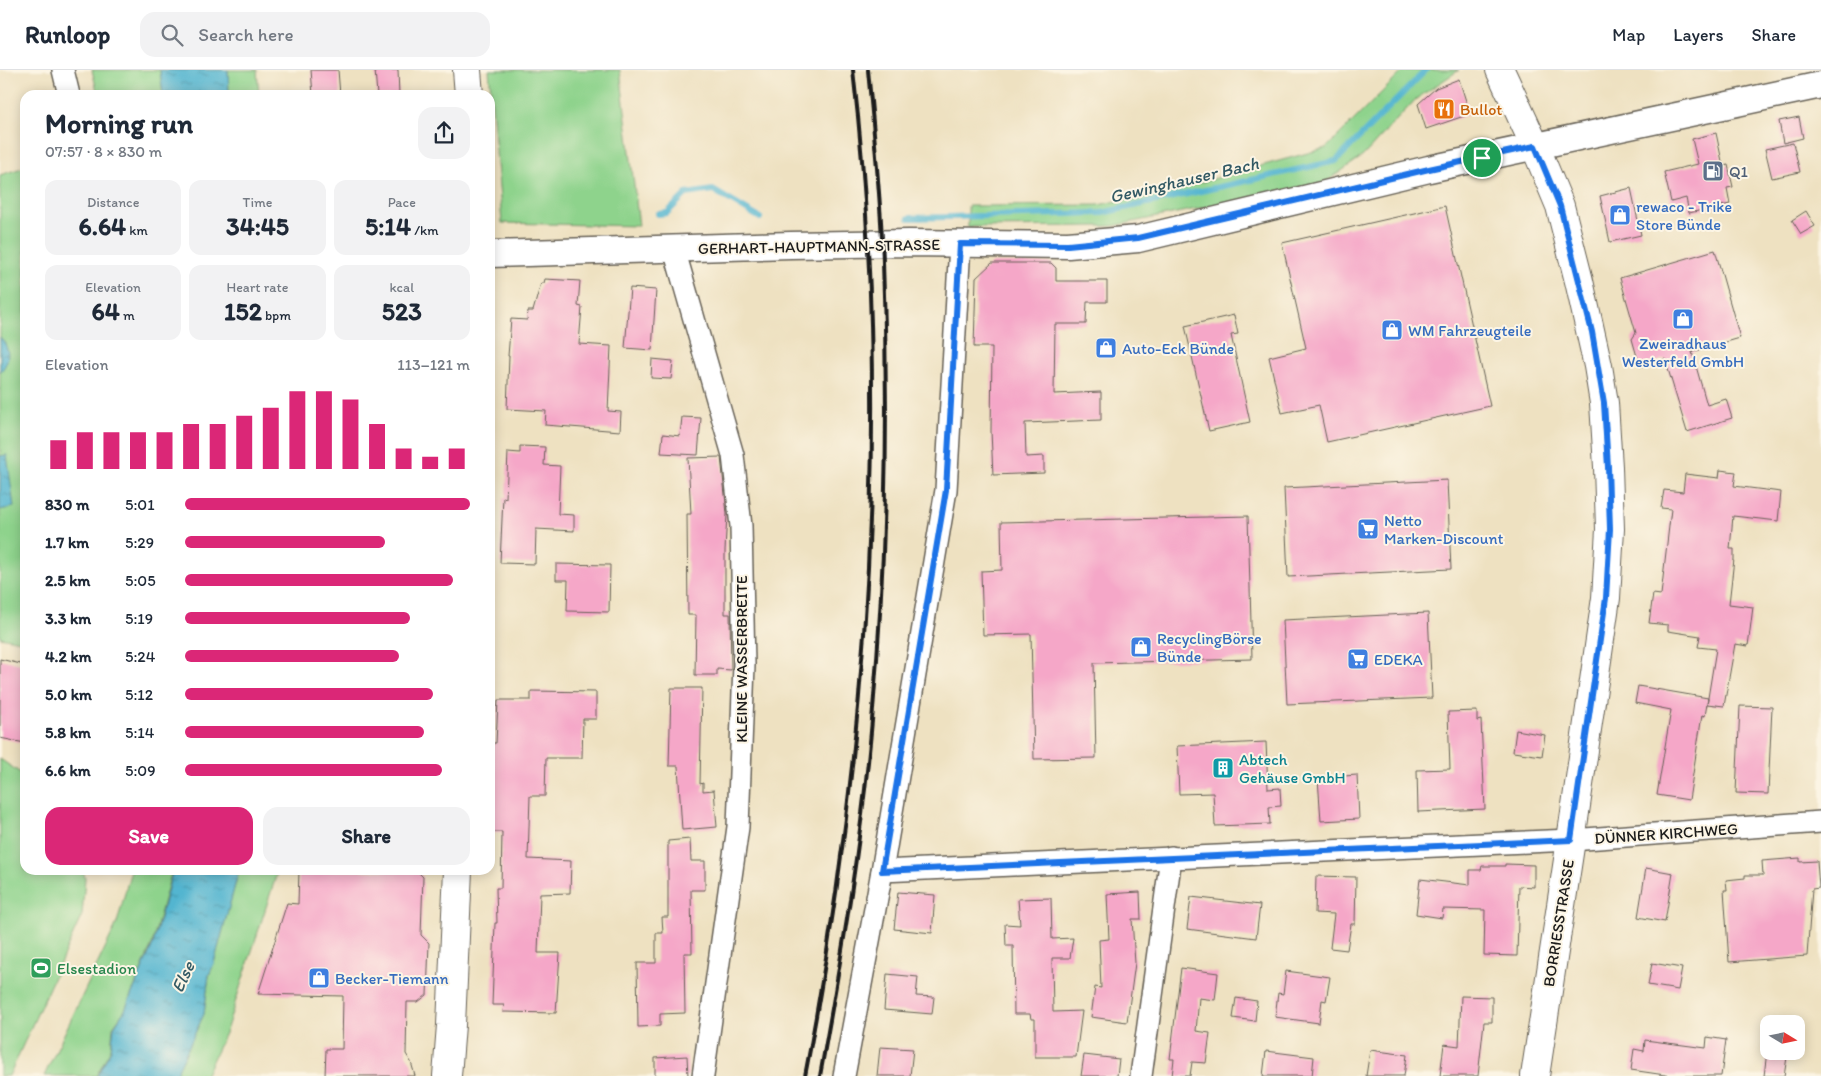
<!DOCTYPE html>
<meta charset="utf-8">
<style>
:root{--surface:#fff;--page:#f2f2f3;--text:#1f2937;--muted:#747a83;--line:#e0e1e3;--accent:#db2777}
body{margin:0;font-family:Itim,sans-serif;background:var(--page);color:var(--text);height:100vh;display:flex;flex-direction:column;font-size:19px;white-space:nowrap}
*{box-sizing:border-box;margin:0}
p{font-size:16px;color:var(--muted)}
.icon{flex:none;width:28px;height:28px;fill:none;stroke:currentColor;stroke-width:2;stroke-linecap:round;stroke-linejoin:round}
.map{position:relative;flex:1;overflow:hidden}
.drawer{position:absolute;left:20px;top:20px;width:475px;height:785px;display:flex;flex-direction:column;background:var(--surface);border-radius:15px;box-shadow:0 2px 12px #0003}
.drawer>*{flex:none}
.needle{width:32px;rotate:100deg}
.buttons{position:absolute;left:1760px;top:945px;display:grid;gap:10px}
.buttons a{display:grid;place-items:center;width:45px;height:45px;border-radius:10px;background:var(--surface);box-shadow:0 2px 12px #0003;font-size:25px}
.pin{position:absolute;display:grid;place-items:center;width:42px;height:42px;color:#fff;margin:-21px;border:2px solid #fff;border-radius:50%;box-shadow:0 1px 5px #0007}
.round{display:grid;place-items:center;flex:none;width:52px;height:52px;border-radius:15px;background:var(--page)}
.headline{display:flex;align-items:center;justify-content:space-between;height:85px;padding:0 25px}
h1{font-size:28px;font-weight:700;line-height:38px}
.metrics{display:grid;grid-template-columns:repeat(3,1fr);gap:8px;height:85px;padding:5px 25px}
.metrics div{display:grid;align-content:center;border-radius:12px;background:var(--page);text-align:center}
.metrics b{font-size:25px;font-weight:700}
.metrics small{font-size:14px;font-weight:400}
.metrics p{font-size:14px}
.chart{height:140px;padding:10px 25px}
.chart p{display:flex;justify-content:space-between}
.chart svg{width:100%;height:90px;margin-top:5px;stroke:var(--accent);stroke-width:6}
.action{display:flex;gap:10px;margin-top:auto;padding:10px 25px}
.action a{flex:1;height:58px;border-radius:15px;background:var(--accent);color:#fff;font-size:20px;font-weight:700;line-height:58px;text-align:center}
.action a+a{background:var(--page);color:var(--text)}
ul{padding:0 25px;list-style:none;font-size:16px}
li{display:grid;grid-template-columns:80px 60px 1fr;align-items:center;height:38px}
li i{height:12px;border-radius:6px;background:var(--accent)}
header{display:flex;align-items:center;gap:30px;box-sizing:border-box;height:70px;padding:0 25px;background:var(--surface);border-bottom:1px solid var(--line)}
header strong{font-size:24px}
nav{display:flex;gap:28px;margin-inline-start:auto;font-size:18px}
.search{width:350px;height:45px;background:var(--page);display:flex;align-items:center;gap:12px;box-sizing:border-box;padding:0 18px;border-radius:15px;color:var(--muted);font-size:19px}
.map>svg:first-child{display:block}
</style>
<header>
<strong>Runloop</strong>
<div class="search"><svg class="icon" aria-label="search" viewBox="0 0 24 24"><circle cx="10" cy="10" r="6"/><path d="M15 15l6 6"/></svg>Search here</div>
<nav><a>Map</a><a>Layers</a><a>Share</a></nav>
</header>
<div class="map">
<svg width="1821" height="1006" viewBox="0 0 1821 1006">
<defs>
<pattern id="water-ripples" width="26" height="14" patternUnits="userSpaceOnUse" patternTransform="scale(1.25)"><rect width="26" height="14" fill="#52b5d0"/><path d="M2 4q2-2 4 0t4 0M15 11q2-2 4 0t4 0" fill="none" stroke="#4392a8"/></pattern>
</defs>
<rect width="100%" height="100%" fill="#fcf5e5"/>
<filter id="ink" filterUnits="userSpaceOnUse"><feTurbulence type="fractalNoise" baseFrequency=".02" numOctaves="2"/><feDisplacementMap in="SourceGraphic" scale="10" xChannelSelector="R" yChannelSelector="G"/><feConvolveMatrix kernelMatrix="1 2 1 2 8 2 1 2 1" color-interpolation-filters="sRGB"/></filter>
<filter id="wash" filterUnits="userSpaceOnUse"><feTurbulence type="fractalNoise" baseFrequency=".0096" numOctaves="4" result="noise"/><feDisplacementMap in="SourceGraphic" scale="20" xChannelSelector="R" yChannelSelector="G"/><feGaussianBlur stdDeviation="1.12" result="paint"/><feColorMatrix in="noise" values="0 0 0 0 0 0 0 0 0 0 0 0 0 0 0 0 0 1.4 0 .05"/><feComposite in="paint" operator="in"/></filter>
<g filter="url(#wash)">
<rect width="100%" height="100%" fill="#eee1c1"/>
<g fill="#8ed38c" stroke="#557854">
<path d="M92,0H160L163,25H98Z"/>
<path d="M228,0H257L259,25H229Z"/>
<path d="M489,0H620L639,156L502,153Z"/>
<path d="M1404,0H1459L1416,29L1363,86L1324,113L1113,156L968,157V136L1098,135L1184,117L1326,78Z"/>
<path d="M25,97V572L0,567V105Z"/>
<path d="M0,689L25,706V800H83L85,808L82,845L9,1006H0Z"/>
<path d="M131,800H172L152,874L125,940L113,957L111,979L96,1006H44L117,853Z"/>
<path d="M239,800H278L226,961L205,1006H175L204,944L209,906L214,893Z"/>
</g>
<g fill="url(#water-ripples)" stroke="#376876">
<path d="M160,0H228L229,25H163Z"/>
<path d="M0,267C10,278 11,291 0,302Z"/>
<path d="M7,385L14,437L0,440V386Z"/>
<path d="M173,800H239L214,893L209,905L204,944L175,1006H97L111,980L114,957L125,940L153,874Z"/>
</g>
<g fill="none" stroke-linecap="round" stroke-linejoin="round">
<g stroke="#52b5d0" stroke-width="6">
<path d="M658,144L667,143L686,124L713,120L760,148"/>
<path d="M909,148L1102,143L1336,91L1426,0"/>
</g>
</g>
<g id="blocks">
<g fill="#f5a7c8">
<path d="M311,0H338L340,25H313Z"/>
<path d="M375,0H398L399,25H377Z"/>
<path d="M1459,9L1470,44L1426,59L1418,34L1436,18Z"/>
<path d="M1799,47L1803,68L1783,73L1779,51Z"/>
<path d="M1716,63L1723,96L1728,95L1733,117L1727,118L1730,134L1689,143L1686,128L1671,132L1664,102L1698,94L1692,69Z"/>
<path d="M1793,73L1800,102L1772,108L1765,79Z"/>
<path d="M1631,118L1641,165L1610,172L1600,126Z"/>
<path d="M1445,136L1490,336L1327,372L1319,335L1282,343L1269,287L1306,278L1282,173Z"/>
<path d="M1806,141L1815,156L1801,164L1792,150Z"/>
<path d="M1715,180L1740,268L1692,282L1707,335L1726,329L1732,348L1687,362L1665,289L1640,297L1632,269L1636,263L1620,208Z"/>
<path d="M992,193H1051L1056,198V211H1107V232H1087L1086,254H1055L1054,324L1101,322V350L1025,353L1026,387L1044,386V403L993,405L991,361L992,277H974L976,208Z"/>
<path d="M545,209L580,211L578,236L582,237L579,274L611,276L608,341L621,342L620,361L545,355L546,341L507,339L509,286H508L511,249L527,250L528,241H533L541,213H544Z"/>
<path d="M630,218L656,220L652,280L625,278Z"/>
<path d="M1234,245L1238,264L1231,265L1250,352L1209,361L1185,256Z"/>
<path d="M652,289L673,291L671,309L651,308Z"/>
<path d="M682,347L701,348L698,385L661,383L663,364L680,366Z"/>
<path d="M520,376L545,377L544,395L560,396L558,444L574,445V461L536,459L535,494L500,493L503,427L506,428L508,382L520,383Z"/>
<path d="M721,387L727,444L725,480V544H730L731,600L717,599V605H695L696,545H688L687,444H691L688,388Z"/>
<path d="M1720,400L1736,402L1734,416L1781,422L1778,451L1733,446L1730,479H1734V489L1729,534L1753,537L1748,576L1735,574L1724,636L1707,634L1716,579L1698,577L1700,566L1668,561V555L1649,553L1653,524L1661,525L1671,439L1661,438L1664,420L1683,422L1685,404L1719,408Z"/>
<path d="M1447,410L1451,499L1288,507L1284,418Z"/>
<path d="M1248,446L1252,589L1094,593L1096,688L1034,689L1031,564L983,565L981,501L1002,500L1001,452Z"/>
<path d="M556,494L610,495L609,542L567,541L568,510H556Z"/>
<path d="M1428,543L1432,628L1287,634L1283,550Z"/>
<path d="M0,589L25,595V673L0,668Z"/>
<path d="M1638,616L1708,628L1705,646L1702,645L1689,730L1657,725L1671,640L1635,633Z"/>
<path d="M671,618H702L700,714L703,713V721L714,720L717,757L682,760L678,696H669Z"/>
<path d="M531,621L596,622V649H583L582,688H546L545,726H530L528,789L571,791L570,823L540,824L538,883H560L556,943L503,942L504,935H492L495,853H497L496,818H501L502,762H490L493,673H496L498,630H531Z"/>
<path d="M1740,636L1772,637L1768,724L1736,723Z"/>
<path d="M1477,641V651L1481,650L1485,739L1418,742L1417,700L1450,699L1448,642Z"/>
<path d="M1516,660L1545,665L1542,686L1513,682Z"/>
<path d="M1266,672L1268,719L1280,718L1281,736L1269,737L1270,754L1215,756L1213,723L1179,724L1177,676Z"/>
<path d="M1357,705L1359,749L1321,751L1318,708Z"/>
<path d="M690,769L691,791H705V820H691L692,883H684L685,943L660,944V956L638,957L637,893H656V863H663L662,847H668V771Z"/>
<path d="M1800,788V792L1817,791L1819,818L1812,819L1807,886L1729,892L1724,820H1727L1726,810L1745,808V805H1763L1762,791Z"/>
<path d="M1505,794L1534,795V817L1519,816L1517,886L1484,885L1485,840L1443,839L1442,848L1416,844L1420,809L1470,815V800H1481L1482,796H1505Z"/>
<path d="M1646,798L1673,803L1665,852L1638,847Z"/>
<path d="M299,800L370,801L416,800L423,807L421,865L429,873L427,925L418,932H407L406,984L411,992L415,1006H325L326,979H342L343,926L258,924L287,833L298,834Z"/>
<path d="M1316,806L1356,807L1355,854H1351L1347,880L1330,878L1334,844L1315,843Z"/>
<path d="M898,822L935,825L932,863L894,859Z"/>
<path d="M1140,822L1141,849H1132L1135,893L1127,952L1091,947L1095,917L1101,918L1099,870L1109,869L1107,824Z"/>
<path d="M1191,827L1260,835L1256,868L1187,859Z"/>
<path d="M1051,828L1052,869L1073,868L1070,888H1052L1053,942L1082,941L1076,987H1035V949H1031L1030,944H1014L1013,876H1006L1005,854L1020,855L1018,829Z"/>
<path d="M1652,893L1682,898L1678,920L1648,915Z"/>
<path d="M1181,898L1218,903L1215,930L1199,928L1196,961L1210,963L1206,993L1192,992L1190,1006H1172L1174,989H1170Z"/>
<path d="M1286,901L1330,907L1326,931L1322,930L1319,953L1275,947L1278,923L1283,924Z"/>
<path d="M887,904L918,907L916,926L934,927L932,944L884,940Z"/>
<path d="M1461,926L1492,927V952H1484L1478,1006H1440L1444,974L1459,976Z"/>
<path d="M1236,928L1257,931L1255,951L1233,948Z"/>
<path d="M1707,967L1726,970L1721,1006H1672L1631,1000L1634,979L1644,981L1645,970L1706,978Z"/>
<path d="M880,977L913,979L910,1006H877Z"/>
<path d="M1370,980L1407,985L1404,1006H1366Z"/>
<path d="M1266,981L1314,987L1312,1006H1263Z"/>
<path d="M1767,981H1788L1784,1006H1764Z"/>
<path d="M1084,985L1119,989L1117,1006H1081Z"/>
<path d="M687,986L688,1006H655V988Z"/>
</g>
</g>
</g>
<g filter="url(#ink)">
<use href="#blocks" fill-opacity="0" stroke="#666156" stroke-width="1"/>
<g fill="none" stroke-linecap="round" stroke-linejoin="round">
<g stroke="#666156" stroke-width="24">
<g id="minor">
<path d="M63,0L69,25"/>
<path d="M674,179L733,385L741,456L744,595L738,757L703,1006"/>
<path d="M882,801L1571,770L1821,752"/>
<path d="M844,1006L882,801L946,420L960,174"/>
<path d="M1141,1006L1171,787"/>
</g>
</g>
<g stroke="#666156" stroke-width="29">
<path id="tertiary" d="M490,184L791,175L909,173L1068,175L1138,169L1429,99L1821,15"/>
</g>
<g stroke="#666156" stroke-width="30">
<g id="secondary">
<path d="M467,0L469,25"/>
<path d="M1500,0L1535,76L1560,136L1579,211L1598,296L1604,333L1608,397L1610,459L1606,528L1571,770L1535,1006"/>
<path d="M447,1006L451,955L458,800"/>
</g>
</g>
<use href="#minor" stroke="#fff" stroke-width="21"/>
<use href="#tertiary" stroke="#fff" stroke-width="26"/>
<use href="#secondary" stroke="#fff" stroke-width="28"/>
<g stroke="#1c1c1c" stroke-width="4">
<path d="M805,1006C869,675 892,336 853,0"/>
<path d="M820,1006C842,885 863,762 873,639C886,491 889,341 883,192C881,128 874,64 868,0"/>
</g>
</g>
</g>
<g fill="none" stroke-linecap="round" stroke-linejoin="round" filter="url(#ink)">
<g stroke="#fff" stroke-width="10">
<path id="route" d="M1535,76L1560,136L1592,262L1604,333L1608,397L1610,459L1606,528L1571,770L882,801L946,420L960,174L1068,175L1138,168L1429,99Z"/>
</g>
<use href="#route" stroke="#1a73e8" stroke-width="6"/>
</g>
<defs>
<g id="restaurant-square" transform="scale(1.125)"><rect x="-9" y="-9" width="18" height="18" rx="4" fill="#e8710a" stroke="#fcf5e5"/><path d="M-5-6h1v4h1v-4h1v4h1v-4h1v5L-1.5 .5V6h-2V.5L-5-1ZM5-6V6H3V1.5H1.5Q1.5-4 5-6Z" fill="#fff"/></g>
<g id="fuel-square" transform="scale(1.125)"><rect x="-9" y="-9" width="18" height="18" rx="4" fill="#5c6f8a" stroke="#fcf5e5"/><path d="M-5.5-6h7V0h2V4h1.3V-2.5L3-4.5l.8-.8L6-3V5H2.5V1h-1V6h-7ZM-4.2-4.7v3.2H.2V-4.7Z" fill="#fff"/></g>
<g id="shop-square" transform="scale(1.125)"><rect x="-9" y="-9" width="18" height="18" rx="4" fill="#3f7fe0" stroke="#fcf5e5"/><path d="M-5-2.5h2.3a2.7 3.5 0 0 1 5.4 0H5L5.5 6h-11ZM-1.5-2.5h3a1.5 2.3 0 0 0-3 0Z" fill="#fff"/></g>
<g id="supermarket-square" transform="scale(1.125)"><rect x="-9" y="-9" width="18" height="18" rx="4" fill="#3f7fe0" stroke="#fcf5e5"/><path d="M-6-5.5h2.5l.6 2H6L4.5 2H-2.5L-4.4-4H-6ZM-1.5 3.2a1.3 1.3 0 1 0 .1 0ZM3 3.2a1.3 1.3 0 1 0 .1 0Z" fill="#fff"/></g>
<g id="building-square" transform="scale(1.125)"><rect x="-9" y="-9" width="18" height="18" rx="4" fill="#0f9aa8" stroke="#fcf5e5"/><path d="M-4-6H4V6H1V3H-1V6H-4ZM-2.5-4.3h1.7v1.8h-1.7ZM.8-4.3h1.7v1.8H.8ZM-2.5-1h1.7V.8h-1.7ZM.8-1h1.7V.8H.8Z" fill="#fff"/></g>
<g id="stadium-square" transform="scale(1.125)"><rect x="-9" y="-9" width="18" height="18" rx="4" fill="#2e9e5b" stroke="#fcf5e5"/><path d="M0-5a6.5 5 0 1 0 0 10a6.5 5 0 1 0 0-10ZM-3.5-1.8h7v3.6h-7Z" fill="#fff"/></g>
</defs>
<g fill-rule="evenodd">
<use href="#restaurant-square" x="1444" y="39"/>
<use href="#fuel-square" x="1713" y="101"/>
<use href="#shop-square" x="1620" y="145"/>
<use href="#shop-square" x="1683" y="249"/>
<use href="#shop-square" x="1392" y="260"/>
<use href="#shop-square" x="1106" y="278"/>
<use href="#supermarket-square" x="1368" y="459"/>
<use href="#shop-square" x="1141" y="577"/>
<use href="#supermarket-square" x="1358" y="589"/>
<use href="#building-square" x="1223" y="698"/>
<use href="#stadium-square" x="41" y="898"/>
<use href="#shop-square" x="319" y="908"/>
</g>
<g text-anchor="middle" stroke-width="4" stroke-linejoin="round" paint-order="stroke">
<g font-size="16" fill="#c56008" stroke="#fcf5e5" text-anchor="start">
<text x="1460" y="45">Bullot</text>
</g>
<g font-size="16" fill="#4e5e75" stroke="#fcf5e5" text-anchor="start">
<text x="1729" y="107">Q1</text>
</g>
<g font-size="16" fill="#366cbe" stroke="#fcf5e5" text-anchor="start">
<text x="1636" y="142">rewaco - Trike<tspan x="1636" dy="18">Store Bünde</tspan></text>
<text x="1408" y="266">WM Fahrzeugteile</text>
<text x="1683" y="279" text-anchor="middle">Zweiradhaus<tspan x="1683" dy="18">Westerfeld GmbH</tspan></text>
<text x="1122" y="284">Auto-Eck Bünde</text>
<text x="1384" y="456">Netto<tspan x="1384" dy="18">Marken-Discount</tspan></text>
<text x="1157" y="574">RecyclingBörse<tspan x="1157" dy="18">Bünde</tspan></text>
<text x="1374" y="595">EDEKA</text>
<text x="335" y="914">Becker-Tiemann</text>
</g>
<g font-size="16" fill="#1c1c1c" stroke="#fcf5e5">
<text transform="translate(819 176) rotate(-1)" y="6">GERHART-HAUPTMANN-STRASSE</text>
<text transform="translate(741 589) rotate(-90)" y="6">KLEINE WASSERBREITE</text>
<text transform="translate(1666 763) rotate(-4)" y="6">DÜNNER KIRCHWEG</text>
<text transform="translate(1558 853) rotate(-81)" y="6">BORRIESSTRASSE</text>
</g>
<g font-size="16" fill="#0d838f" stroke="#fcf5e5" text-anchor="start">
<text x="1239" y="695">Abtech<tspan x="1239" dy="18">Gehäuse GmbH</tspan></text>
</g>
<g font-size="16" fill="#27864d" stroke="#fcf5e5" text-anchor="start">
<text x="57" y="904">Elsestadion</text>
</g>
<g font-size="18" font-style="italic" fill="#325964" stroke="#fcf5e5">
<text transform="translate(1184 110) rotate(-13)" y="6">Gewinghauser Bach</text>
<text transform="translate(183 907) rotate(-65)" y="6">Else</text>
</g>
</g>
</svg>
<div class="buttons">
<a><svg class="needle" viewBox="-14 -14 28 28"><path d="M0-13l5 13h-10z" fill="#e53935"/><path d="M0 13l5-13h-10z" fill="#747a83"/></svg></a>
</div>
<div class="pin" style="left:1482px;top:88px;background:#1e9e55"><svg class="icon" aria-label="arrive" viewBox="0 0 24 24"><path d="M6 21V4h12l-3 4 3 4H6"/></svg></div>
<section class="drawer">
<div class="headline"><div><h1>Morning run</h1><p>07:57 · 8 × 830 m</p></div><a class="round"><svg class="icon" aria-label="share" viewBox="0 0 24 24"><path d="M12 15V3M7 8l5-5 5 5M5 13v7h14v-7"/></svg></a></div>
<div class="metrics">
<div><p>Distance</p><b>6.64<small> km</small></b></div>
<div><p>Time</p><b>34:45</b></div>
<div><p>Pace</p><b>5:14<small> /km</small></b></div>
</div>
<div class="metrics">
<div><p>Elevation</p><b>64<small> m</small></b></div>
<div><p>Heart rate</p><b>152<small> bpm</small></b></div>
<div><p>kcal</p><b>523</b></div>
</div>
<div class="chart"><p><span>Elevation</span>113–121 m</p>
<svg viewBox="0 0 160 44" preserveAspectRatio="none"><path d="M5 44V30M15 44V26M25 44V26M35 44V26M45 44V26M55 44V22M65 44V22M75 44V18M85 44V14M95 44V6M105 44V6M115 44V10M125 44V22M135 44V34M145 44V38M155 44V34"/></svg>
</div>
<ul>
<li><b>830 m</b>5:01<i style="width:100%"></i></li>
<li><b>1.7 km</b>5:29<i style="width:70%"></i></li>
<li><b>2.5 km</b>5:05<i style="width:94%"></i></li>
<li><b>3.3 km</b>5:19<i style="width:79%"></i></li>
<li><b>4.2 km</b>5:24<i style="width:75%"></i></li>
<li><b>5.0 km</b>5:12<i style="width:87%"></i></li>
<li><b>5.8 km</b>5:14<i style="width:84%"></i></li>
<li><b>6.6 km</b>5:09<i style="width:90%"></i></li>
</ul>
<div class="action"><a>Save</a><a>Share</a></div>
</section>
</div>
